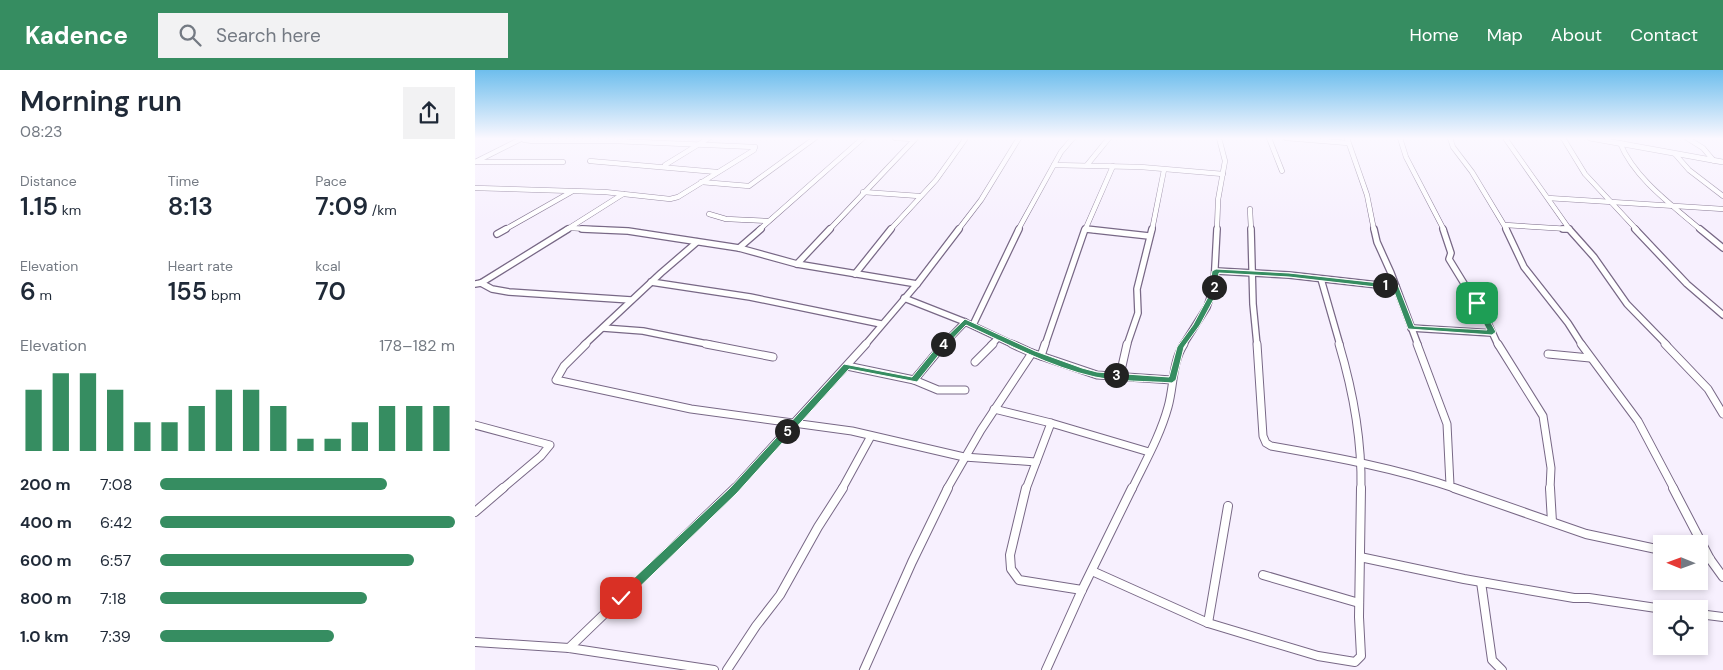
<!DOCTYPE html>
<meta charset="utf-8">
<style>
:root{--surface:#fff;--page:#f2f2f3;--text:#1f2937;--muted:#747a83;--accent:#368d61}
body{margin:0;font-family:"DM Sans",sans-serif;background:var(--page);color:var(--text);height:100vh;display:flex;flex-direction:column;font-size:19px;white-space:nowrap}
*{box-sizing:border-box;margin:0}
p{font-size:16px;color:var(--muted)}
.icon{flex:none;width:28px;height:28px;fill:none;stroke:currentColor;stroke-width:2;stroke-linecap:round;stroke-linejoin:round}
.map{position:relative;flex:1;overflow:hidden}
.details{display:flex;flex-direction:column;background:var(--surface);width:475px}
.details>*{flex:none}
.needle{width:32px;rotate:271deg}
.controls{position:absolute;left:1178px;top:465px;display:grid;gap:10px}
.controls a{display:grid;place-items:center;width:55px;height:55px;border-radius:0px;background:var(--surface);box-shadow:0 2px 8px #0003;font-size:25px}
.pin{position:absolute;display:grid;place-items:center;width:42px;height:42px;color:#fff;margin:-21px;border-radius:10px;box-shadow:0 2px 8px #0006}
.km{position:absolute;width:25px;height:25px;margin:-12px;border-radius:50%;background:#222;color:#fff;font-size:14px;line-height:25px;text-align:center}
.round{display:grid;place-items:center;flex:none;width:52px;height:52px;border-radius:0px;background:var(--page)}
.head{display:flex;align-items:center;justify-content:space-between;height:85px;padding:0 20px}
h1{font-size:28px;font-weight:600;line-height:38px}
.figures{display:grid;grid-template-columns:repeat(3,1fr);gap:8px;height:85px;padding:5px 20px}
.figures div{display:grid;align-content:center}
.figures b{font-size:25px;font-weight:600}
.figures small{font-size:14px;font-weight:400}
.figures p{font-size:14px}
.chart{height:140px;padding:10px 20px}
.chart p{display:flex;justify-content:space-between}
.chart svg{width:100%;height:90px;margin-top:5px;stroke:var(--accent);stroke-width:6}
ul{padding:0 20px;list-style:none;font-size:16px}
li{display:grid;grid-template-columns:80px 60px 1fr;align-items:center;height:38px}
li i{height:12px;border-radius:6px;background:var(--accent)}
header{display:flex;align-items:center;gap:30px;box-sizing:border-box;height:70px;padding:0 25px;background:var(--accent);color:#fff}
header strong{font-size:24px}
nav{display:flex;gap:28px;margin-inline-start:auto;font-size:18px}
.search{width:350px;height:45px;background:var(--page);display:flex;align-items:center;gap:12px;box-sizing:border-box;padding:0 18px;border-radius:0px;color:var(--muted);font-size:19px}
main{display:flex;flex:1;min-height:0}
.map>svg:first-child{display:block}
</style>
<header>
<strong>Kadence</strong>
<div class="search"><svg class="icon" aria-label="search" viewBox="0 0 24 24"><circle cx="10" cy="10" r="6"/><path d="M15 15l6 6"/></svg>Search here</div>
<nav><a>Home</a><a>Map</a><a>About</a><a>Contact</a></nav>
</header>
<main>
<section class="details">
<div class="head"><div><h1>Morning run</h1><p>08:23</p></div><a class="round"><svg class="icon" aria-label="share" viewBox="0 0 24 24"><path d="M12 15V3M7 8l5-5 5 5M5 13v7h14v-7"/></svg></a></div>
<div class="figures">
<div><p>Distance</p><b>1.15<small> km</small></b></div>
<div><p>Time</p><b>8:13</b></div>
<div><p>Pace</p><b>7:09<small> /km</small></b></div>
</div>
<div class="figures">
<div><p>Elevation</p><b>6<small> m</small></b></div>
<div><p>Heart rate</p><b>155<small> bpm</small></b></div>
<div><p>kcal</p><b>70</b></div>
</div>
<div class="chart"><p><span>Elevation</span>178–182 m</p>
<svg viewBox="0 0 160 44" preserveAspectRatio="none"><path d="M5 44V14M15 44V6M25 44V6M35 44V14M45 44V30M55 44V30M65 44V22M75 44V14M85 44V14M95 44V22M105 44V38M115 44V38M125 44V30M135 44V22M145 44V22M155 44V22"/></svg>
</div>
<ul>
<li><b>200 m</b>7:08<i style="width:77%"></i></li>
<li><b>400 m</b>6:42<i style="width:100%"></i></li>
<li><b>600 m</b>6:57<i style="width:86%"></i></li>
<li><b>800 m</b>7:18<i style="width:70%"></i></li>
<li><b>1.0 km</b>7:39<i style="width:59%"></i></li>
</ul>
</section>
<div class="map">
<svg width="1248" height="600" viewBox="0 0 1248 600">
<rect width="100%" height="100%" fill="#f7f0fe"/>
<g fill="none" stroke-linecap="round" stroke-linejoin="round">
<g stroke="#786886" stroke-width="5.5">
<g id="minor-far3">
<path d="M48,68L49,70L58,71H140L280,77"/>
<path d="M420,68L439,69"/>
<path d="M794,68L807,101"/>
<path d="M811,68L873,73"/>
<path d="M872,68L892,125L899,160"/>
<path d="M925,68L931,87L969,160"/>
<path d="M975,68L978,77L997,102L1032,160"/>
<path d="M1030,68L1095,160"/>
<path d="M1088,68L1110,104L1162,160"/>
<path d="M1212,68L1228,78L1239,91"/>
<path d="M1145,73C1160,109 1197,135 1226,160"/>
<path d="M1200,84L1214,100L1248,126"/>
<path d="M115,91L242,102"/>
<path d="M0,92H88"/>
<path d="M0,92L48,68"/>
<path d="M190,95L234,68"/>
<path d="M579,95L666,97L748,104"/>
<path d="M612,95L634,68"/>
<path d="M226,112L274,116L340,68"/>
<path d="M0,118L130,122L195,129L203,127L279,80L280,77"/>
<path d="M388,122L444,126"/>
<path d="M1073,128L1248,139"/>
<path d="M775,139L776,160"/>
<path d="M234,144L251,149L293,151"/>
<path d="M1030,155L1094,159"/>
<path d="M95,158L131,160"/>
<path d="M611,159L619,160"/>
<path d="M29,160L96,122"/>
<path d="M91,160L148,124"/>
<path d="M284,160L388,68"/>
<path d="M354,160L441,68"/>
<path d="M415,160L461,110L491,68"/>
<path d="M483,160L506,130L544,68"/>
<path d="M543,160L586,82L598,68"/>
<path d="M610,160L638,96"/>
<path d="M677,160L689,100"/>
<path d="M742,160L743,130L750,91L744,68"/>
</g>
</g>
<g stroke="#786886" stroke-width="8">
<g id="minor-far2">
<path d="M107,159L153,161L264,178L322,194L442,214L390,275"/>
<path d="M611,159L674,166"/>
<path d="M776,159L778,234L782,275"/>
<path d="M899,159L902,172L916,203L943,275"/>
<path d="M968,159L976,183L974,189L1012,251L1023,275"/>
<path d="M1031,159L1049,197L1093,253L1107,275"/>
<path d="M1088,159H1094"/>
<path d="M1094,159L1119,187L1152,234L1192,275"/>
<path d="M1160,159L1212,214L1248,245"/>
<path d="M1225,159L1248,178"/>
<path d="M22,164L31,159"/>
<path d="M264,178L286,159"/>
<path d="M322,194L355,159"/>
<path d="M741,201L814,205L921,217"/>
<path d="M380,204L416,159"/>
<path d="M846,209L865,275"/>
<path d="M176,212L275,227L406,254"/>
<path d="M6,213L17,219L34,222L156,230"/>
<path d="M0,214L6,213L93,159"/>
<path d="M442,214L484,159"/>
<path d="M429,228L490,252L539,275"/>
<path d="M498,255L544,159"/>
<path d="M128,258L168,261L237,275"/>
<path d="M936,258L1017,263"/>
<path d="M109,275L186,203L222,172"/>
<path d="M468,275L490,252"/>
<path d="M516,275L523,268"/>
<path d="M570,275L610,159"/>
<path d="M652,275L663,243L662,219L677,159"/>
<path d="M708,275L732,237L739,215L742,159"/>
</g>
</g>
<g stroke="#786886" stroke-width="9">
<g id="minor-far1">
<path d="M111,274L89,296L81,310L216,339L377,361L489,387L561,392"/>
<path d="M231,274L298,287"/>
<path d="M537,274L557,283L622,305L697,310"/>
<path d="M782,274L788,366L791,373L796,376C859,387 921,398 982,419"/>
<path d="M864,274C878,321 887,369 886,419"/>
<path d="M942,274L972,354L975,415"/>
<path d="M1023,274L1068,346L1076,398L1075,419"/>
<path d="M1106,274L1163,351L1199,419"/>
<path d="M1190,274L1233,319L1248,344"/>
<path d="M1073,284L1115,288"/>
<path d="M566,286L570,274"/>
<path d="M500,292L518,274"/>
<path d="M372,296L439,310L463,320H490"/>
<path d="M645,305L652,274"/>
<path d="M439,310L469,274"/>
<path d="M519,339L576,353L674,382"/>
<path d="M0,355L75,375L66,386L27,419"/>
<path d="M259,419L391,274"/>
<path d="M367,419L396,366"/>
<path d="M472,419L506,360L557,283"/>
<path d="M551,419L576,353"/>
<path d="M657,419C670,392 685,366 693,337C699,316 697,292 709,274"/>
</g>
</g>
<g stroke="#786886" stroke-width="10">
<g id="minor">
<path d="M551,418L535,485L536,499L544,510L607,520"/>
<path d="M979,418L1111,464L1186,480"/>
<path d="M1075,418L1077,452"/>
<path d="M1198,418L1235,489L1248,507"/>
<path d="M0,442L28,418"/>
<path d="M885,487L989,509L1099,528H1114L1188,539"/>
<path d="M1224,487L1235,489"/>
<path d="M617,501L733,553L843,586L880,592L886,586L884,547L886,418"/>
<path d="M788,505L884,533"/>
<path d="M1006,512L1017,590L1027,600"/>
<path d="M1224,544L1248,547"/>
<path d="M733,553L753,436"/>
<path d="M0,572L94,578L239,600"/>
<path d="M94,578L260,418"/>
<path d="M252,600L281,556L305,525L343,457L368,418"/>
<path d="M389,600L437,492L473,418"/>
<path d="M571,600L607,520L657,418"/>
</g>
</g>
<g stroke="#786886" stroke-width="6">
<path id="tertiary" d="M1115,68L1248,92"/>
</g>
<use href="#minor-far3" stroke="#fff" stroke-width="4.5"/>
<use href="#minor-far2" stroke="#fff" stroke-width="5.5"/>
<use href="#minor-far1" stroke="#fff" stroke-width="7"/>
<use href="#minor" stroke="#fff" stroke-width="8"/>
<use href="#tertiary" stroke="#fff" stroke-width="5"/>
</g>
<linearGradient id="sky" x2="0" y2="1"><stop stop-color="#6ebeed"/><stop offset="0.45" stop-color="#fbf8ff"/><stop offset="1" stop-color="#fbf8ff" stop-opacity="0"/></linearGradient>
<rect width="1248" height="152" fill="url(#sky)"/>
<path fill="#368d61" stroke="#fff" d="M741,199L814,203L923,215L939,256L1012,260L998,233L1002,231L1005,233L1021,262L1017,265L933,259L918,219L814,207L744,203L740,227L725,255L709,277L701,310L697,313C672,311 645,312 620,307C575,297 533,274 491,255L471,276L442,312L374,299L262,423L150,531L146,533L142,531L141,528L142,524L255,418L369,294L437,307L465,273L490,249L560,281L607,298L622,302L694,307L702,277L718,255L733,227L737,201Z"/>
</svg>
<div class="controls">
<a><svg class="needle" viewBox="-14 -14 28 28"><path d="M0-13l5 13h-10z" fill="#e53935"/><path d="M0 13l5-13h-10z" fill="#747a83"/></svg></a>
<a><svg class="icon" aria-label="locate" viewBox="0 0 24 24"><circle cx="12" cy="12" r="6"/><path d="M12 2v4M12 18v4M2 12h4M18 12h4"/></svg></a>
</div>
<div class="pin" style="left:1002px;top:233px;background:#1e9e55"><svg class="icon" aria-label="arrive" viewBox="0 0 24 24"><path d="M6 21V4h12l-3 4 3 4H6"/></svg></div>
<div class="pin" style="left:146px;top:528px;background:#d93025"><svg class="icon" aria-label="check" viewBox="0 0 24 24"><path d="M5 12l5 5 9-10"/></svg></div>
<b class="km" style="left:910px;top:215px">1</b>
<b class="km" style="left:739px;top:217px">2</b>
<b class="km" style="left:641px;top:305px">3</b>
<b class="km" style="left:468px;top:274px">4</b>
<b class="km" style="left:312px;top:361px">5</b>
</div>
</main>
